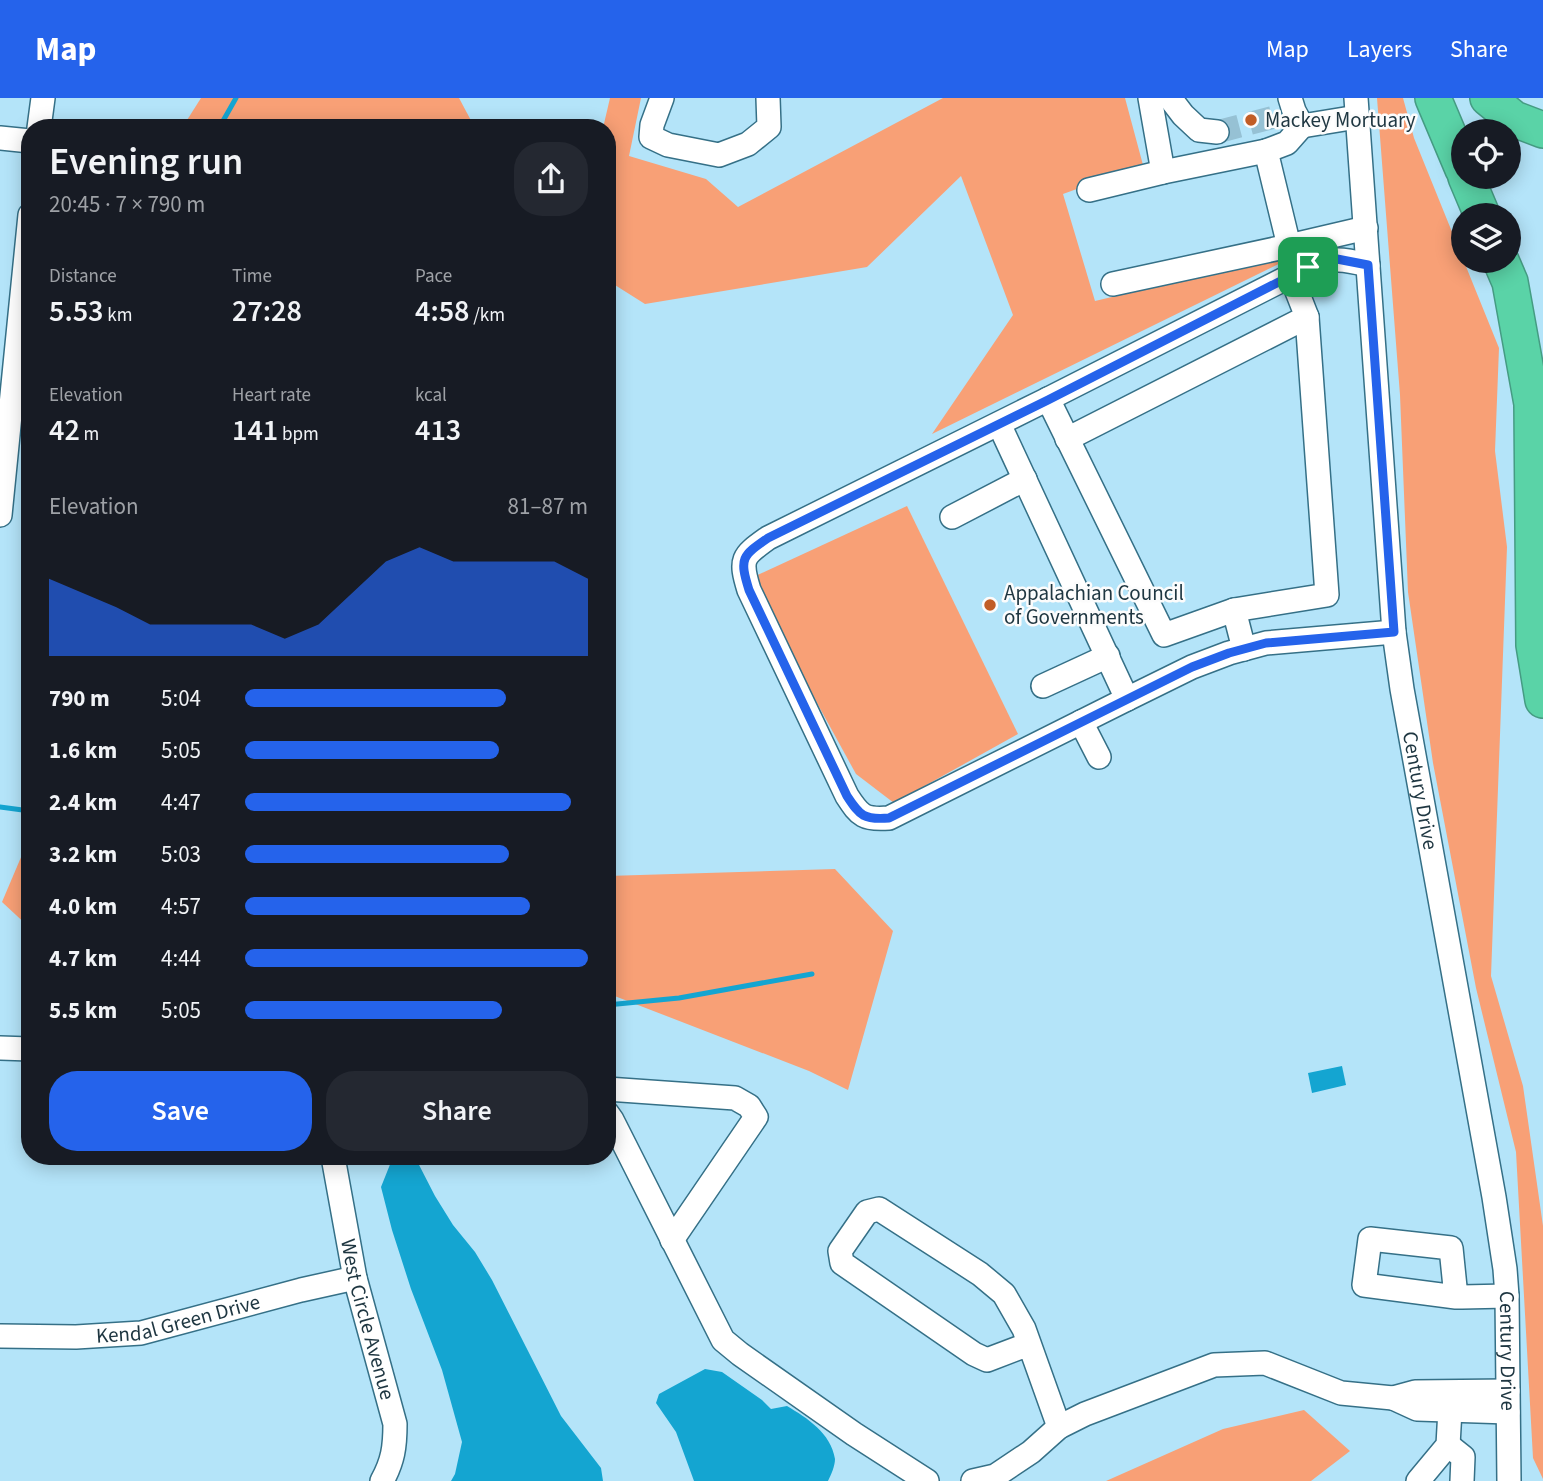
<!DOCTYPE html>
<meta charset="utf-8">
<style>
:root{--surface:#171b24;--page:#242831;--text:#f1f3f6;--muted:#9ea1a6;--accent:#2563eb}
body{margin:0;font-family:"Source Sans 3",sans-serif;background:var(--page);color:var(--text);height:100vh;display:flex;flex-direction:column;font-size:26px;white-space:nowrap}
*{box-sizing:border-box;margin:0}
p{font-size:23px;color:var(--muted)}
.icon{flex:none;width:38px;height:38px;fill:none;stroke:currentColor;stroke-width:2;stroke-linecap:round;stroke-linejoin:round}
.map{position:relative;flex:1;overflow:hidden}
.panel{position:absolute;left:21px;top:21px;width:595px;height:1046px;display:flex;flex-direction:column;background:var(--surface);border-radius:28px;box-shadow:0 4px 18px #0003}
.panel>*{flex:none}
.buttons{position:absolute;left:1451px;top:21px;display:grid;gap:14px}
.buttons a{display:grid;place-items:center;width:70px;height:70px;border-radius:50%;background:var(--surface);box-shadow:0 4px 18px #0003;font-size:35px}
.pin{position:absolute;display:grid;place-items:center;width:60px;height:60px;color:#fff;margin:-30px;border-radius:14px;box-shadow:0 4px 10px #0006}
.round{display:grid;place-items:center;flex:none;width:74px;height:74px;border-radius:28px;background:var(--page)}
.summary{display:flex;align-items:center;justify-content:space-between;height:119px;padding:0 28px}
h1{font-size:38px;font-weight:600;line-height:52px}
.metrics{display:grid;grid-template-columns:repeat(3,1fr);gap:10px;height:119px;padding:7px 28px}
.metrics div{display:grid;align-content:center}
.metrics b{font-size:30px;font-weight:600}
.metrics small{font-size:19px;font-weight:400}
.metrics p{font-size:19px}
.chart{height:196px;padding:14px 28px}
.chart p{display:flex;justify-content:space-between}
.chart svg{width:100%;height:126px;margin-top:7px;fill:var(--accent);opacity:.7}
.primary-button{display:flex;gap:14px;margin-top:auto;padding:14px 28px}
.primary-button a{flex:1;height:80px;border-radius:28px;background:var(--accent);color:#fff;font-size:28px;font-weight:600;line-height:80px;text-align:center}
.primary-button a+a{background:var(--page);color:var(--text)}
ul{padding:0 28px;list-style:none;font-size:23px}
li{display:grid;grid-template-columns:112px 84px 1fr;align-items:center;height:52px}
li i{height:18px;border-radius:9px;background:var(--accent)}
header{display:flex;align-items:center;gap:42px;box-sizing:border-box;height:98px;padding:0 35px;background:var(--accent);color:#fff}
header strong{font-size:33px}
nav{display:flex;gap:38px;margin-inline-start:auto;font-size:24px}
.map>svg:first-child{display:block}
</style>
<header>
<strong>Map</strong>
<nav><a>Map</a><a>Layers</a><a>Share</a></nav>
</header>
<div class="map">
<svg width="1543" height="1383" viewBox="0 0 1543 1383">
<rect width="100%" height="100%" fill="#b4e4f9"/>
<g fill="#f8a076">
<path d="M201,0H459L475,30H182Z"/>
<path d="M610,0H641L629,58L706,81L738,109L943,0H1125L1143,67L1063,96L1095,203L1303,154L932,336L1013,217L961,78L867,169L645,206L607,182V30H603Z"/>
<path d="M1377,0H1403L1414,40L1499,250L1495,353L1507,449L1491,878L1523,988L1543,1128V1381L1533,1360L1516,1054L1476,890L1433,665L1408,494L1400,297Z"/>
<path d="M907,408L1018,636L894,705L856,676L749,481Z"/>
<path d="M30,738V830L2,804Z"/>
<path d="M835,771L893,833L848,992L809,973L612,897L607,898V778Z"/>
<path d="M1304,1312L1350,1353L1311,1383H1106L1223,1331Z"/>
</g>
<g fill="#14a5d1">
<path d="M1342,968L1346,987L1312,995L1308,975Z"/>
<path d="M393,1059H413L417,1063L435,1098L453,1127L475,1154L492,1182L561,1318L601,1370L603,1383H451L455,1376L462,1344L442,1272L411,1191L392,1132L381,1089Z"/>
<path d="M705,1271L722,1274L762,1302L771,1311L787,1308C807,1320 831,1335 835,1361C835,1368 831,1377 828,1383H694L676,1334L656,1305L659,1296Z"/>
</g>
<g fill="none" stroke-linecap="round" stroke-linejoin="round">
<g stroke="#14a5d1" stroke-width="5">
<path d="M219,30L236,0"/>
<path d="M0,709L30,713"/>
<path d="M607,907L679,900L812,876"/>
</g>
<path stroke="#96c1d4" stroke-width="23" stroke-dasharray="23 11" stroke-linecap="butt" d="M1217,34L1286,16"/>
<g stroke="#357087" stroke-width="26">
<g id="minor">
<path d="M662,0L652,27L651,39L668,47L719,57L748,46L769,29L768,0"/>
<path d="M1150,0L1163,74"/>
<path d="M1170,0L1183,17L1199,32L1217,34"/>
<path d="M1290,0L1294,13L1302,28L1357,19"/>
<path id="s1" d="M1356,0L1394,534L1402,591L1494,1099L1505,1171L1507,1198L1509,1383"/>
<path d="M1302,28L1287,45L1266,53L1289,148L1366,130"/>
<path d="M39,30L43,0"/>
<path d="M0,40L30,43"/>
<path d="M1089,92L1163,74L1266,53"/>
<path d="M1368,167C1343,161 1333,159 1308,169L1048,301L768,440C743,458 739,460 749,492L847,698C860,718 864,722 889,720L1127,601L1192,569L1229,555L1266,545L1394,534"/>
<path d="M1113,186L1289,148"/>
<path d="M1048,301L1164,537L1234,512L1244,551"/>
<path d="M999,326L1127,601"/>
<path d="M1067,341L1307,219L1291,178"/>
<path d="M0,417L30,117"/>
<path d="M952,419L1025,381"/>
<path d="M1234,512L1327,497L1307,219"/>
<path d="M1043,588L1108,558"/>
<path d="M1081,624L1099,659"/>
<path d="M0,950L30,951"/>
<path d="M607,991L735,1000L749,1008L756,1019L672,1142"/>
<path d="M607,1015L612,1022L723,1242L740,1256L854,1336L927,1383"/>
<path id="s2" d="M333,1059L355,1180L395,1326C395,1349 393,1363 382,1383"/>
<path d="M1456,1199L1451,1150L1370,1141L1364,1187L1456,1199H1462L1507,1198"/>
<path id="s3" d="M0,1238L76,1239L141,1235L301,1192L355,1180"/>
<path d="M1029,1246L987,1262L974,1256L842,1165L840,1153L867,1114L879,1111L980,1176L1004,1196L1024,1231L1059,1329"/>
<path d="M1508,1293L1415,1294L1393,1300L1417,1311L1508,1314"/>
<path d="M1448,1347L1463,1359L1462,1383"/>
<path d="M973,1383L995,1378L1031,1354L1059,1329L1085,1316L1214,1267L1265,1265L1341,1295L1393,1300"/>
<path d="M1418,1383L1448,1347L1450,1312"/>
</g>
</g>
<g stroke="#459c83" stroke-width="38">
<g id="highway">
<path d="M1433,0L1463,71"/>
<path d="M1488,0L1514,21L1543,32"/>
<path d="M1466,79L1482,117"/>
<path d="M1501,163L1510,184L1532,306L1534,547L1543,602"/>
</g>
</g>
<use href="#minor" stroke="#fff" stroke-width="23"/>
<use href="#highway" stroke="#5ad3a7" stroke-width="35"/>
</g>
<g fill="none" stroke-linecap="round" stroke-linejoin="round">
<g stroke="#fff" stroke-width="14">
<path id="route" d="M1337,161L1368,167L1394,534L1266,545L1229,555L1192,569L889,720C864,722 860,718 847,698L749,492C739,460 742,458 768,440L1048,302L1308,169L1324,162Z"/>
</g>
<use href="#route" stroke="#2563eb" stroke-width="9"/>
</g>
<g fill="#c15d26" stroke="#fcfcfc" stroke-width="2.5">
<circle cx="1251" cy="22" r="7"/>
<circle cx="990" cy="507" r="7"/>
</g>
<g text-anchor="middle" stroke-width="5" stroke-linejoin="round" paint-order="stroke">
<g font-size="21" fill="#1e3641" stroke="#fcfcfc" text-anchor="start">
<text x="1265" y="29">Mackey Mortuary</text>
<text x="1004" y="502">Appalachian Council<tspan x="1004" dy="24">of Governments</tspan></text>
</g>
<g font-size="21" fill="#1e3641" stroke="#fcfcfc">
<text dy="7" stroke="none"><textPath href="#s1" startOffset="696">Century Drive</textPath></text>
<text dy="7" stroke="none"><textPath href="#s3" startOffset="180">Kendal Green Drive</textPath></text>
<text dy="7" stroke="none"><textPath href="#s2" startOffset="166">West Circle Avenue</textPath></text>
<text dy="7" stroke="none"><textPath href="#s1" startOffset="1264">Century Drive</textPath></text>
</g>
</g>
</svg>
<div class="buttons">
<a><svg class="icon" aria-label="locate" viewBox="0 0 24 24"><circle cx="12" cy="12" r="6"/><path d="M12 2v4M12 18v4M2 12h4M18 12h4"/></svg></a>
<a><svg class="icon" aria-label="layers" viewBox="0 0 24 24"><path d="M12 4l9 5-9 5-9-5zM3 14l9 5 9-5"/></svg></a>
</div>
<div class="pin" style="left:1308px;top:169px;background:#1e9e55"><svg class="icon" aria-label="arrive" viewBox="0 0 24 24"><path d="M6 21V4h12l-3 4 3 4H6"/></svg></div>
<section class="panel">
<div class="summary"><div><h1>Evening run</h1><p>20:45 · 7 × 790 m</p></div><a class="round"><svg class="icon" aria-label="share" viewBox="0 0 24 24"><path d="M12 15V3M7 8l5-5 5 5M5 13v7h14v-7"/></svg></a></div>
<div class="metrics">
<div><p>Distance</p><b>5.53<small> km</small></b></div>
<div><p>Time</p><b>27:28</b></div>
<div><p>Pace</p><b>4:58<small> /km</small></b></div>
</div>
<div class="metrics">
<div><p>Elevation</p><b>42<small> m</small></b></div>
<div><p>Heart rate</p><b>141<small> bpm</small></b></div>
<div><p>kcal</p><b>413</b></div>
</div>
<div class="chart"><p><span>Elevation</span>81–87 m</p>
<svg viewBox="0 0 160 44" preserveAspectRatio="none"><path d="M0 44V17L10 22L20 27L30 33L40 33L50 33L60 33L70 38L80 33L90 22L100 11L110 6L120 11L130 11L140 11L150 11L160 17V44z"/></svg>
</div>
<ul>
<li><b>790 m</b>5:04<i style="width:76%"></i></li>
<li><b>1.6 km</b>5:05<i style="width:74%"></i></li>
<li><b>2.4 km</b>4:47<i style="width:95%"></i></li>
<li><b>3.2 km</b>5:03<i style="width:77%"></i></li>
<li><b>4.0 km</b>4:57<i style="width:83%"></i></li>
<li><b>4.7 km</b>4:44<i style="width:100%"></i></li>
<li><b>5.5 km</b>5:05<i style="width:75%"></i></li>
</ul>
<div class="primary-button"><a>Save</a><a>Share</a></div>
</section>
</div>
